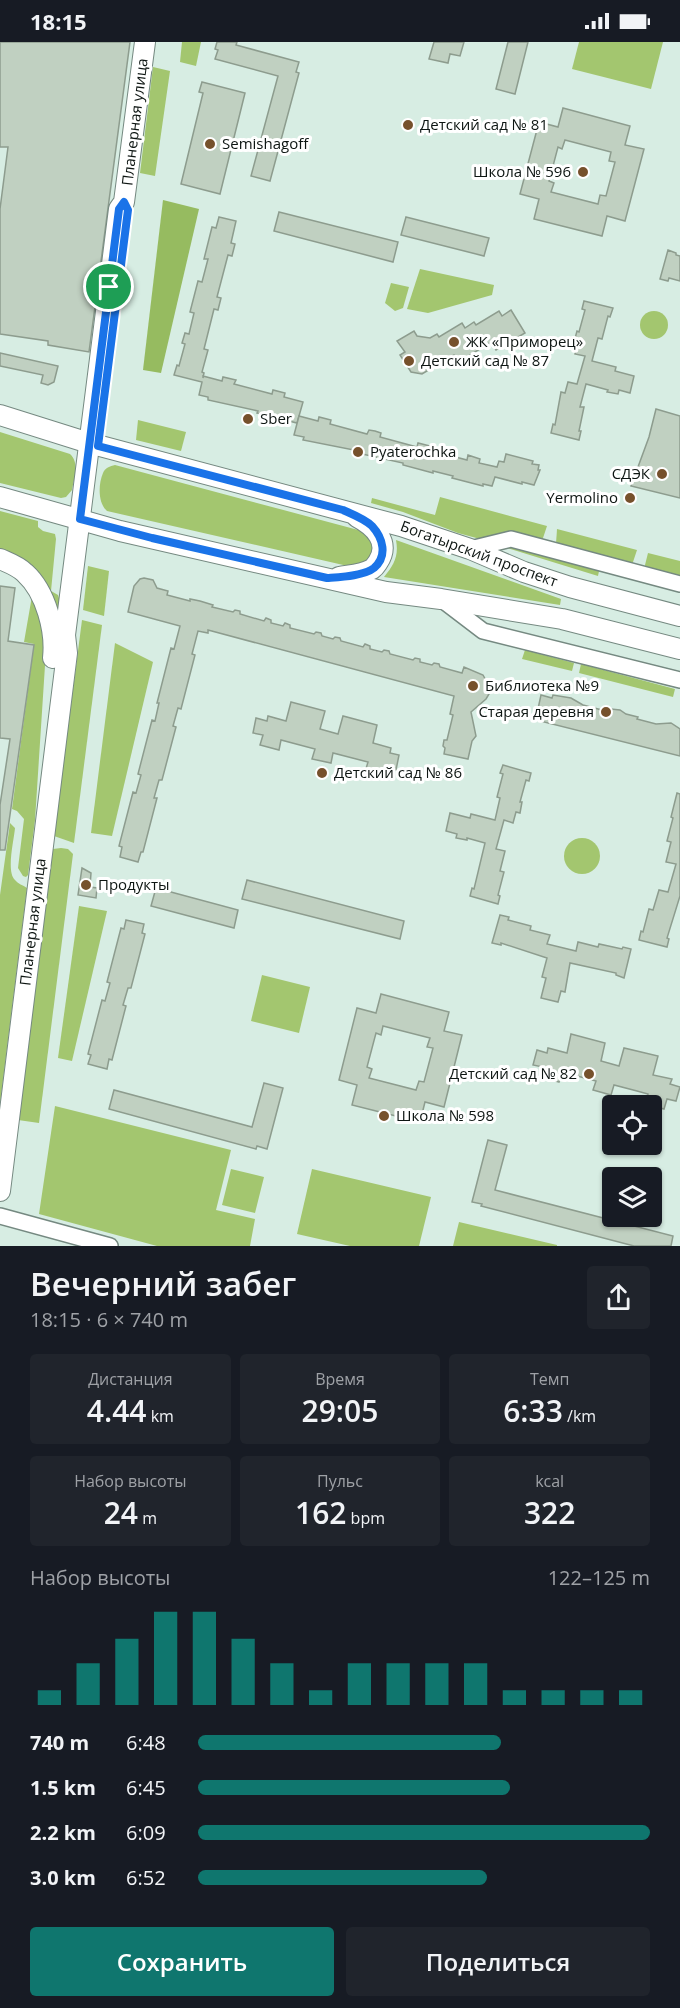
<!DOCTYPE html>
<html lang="ru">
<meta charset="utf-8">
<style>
:root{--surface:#171b24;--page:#20242c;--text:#f1f3f6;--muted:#9ea1a6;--accent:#0f766e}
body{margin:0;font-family:"Open Sans",sans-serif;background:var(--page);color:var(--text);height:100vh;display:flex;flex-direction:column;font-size:22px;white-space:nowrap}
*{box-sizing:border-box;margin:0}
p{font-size:20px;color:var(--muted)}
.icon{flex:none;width:33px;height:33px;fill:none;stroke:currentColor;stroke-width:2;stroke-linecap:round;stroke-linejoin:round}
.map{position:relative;height:1204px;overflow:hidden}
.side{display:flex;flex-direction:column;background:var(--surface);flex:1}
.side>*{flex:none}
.fabs{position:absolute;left:602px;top:1053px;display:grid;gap:12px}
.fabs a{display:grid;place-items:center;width:60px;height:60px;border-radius:6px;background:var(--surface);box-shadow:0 2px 4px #0004;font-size:30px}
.pin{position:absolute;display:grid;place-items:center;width:51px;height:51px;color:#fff;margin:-26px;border:3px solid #fff;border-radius:50%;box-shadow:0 2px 6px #0007}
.round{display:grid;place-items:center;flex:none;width:63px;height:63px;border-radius:6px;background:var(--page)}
.overview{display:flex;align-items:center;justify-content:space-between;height:102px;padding:0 30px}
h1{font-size:33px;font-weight:600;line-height:45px}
.stats{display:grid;grid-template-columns:repeat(3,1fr);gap:9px;height:102px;padding:6px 30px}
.stats div{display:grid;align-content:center;border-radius:6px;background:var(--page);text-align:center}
.stats b{font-size:30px;font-weight:600}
.stats small{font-size:16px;font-weight:400}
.stats p{font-size:16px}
.chart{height:168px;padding:12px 30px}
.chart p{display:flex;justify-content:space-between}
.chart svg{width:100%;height:108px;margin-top:6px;stroke:var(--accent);stroke-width:6}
.cta{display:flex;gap:12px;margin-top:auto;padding:12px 30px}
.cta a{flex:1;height:69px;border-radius:6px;background:var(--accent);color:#fff;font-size:24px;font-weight:600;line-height:69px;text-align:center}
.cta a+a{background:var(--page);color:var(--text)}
ul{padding:0 30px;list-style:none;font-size:20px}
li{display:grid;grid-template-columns:96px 72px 1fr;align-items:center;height:45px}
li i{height:15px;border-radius:8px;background:var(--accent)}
.status{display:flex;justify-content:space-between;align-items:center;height:42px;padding:0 30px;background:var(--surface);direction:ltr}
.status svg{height:16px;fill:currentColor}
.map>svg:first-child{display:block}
</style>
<div class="status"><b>18:15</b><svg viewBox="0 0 49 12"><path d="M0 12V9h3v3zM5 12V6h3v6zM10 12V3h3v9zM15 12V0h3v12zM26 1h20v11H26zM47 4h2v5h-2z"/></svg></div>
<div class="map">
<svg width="680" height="1204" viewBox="0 0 680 1204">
<rect width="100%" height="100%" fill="#d7ede3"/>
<g fill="#a3c66f">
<path d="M182,0H201L196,24L180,20Z"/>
<path d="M579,0H663L651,47L572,27Z"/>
<path d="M153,25L170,29L155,134L140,131Z"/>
<path d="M420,227L494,243L492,253L428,271L407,267Z"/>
<path d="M391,241L409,245L403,266L395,269L385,261Z"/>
<circle cx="654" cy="283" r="14"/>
<path d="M138,378L186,390L181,409L136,398Z"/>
<path d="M0,390L70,412C80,421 74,437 72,448L66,455L61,456L0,441Z"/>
<path d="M115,423L362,489C372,496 381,512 366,520C362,523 356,523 352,525L107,469C98,461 98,443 103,431C105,426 110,424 115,423Z"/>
<path d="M440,455L547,484L543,496L541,498L480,497L458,491L403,470L371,461L372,456L435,473Z"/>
<path d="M0,469L38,479V485L43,489L55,492L56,497L51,549L58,553L62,566L60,589L32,527L15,513L0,507Z"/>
<path d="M557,487L637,508L633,520L630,522L556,502Z"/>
<path d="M396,498L561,557L560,563L384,535C394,523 399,514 396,498Z"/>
<path d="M513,503L597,525L599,529L598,534L507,506Z"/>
<path d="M648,511L680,519V539L646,527L645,523Z"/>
<path d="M88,524L109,529L104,574L83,568Z"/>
<path d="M32,554L38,567L46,608L35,778L28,833L26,835L23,834L18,826L24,777L17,769L12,767L34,602L24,600Z"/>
<path d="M82,578L102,583L74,801L54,794Z"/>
<path d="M115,601L153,620L112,794L91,791Z"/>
<path d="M525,608L574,621L572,629L522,617Z"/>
<path d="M581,622L675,647L673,655L579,631Z"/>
<path d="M10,781L15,786C14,798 6,830 15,838C18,842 23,843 27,846L0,1062V853Z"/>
<circle cx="582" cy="814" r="18"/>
<path d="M61,806L68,807L73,812L39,1081L18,1078L53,807Z"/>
<path d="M79,864L107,869L72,1019L58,1016Z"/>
<path d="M262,933L310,945L299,991L251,979Z"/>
<path d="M55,1064L231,1108L216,1168L255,1177L250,1204H157L39,1172Z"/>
<path d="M231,1127L264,1135L255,1171L222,1163Z"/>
<path d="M312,1127L431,1155L419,1204H350L297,1192Z"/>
<path d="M459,1180L557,1203V1204H453Z"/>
</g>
<path fill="#96bb60" d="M163,158L199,167L161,331L143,328Z"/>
<g fill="#c0d0c1" stroke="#8d9c8e" stroke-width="1.5" fill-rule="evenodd">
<path d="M0,0H130L89,310L48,303V299L0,292V167L8,105H0Z"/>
<path d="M217,0H237L236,3L299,20L296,30L299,31L270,139L251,134L278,34L215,17L218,8L215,7Z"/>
<path d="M434,0H464L460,14L450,12L448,21L429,17Z"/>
<path d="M508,0H528L515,52L496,47Z"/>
<path d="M202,40L245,51L220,152L181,142L203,51L199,50Z"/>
<path d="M563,66L630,84L625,103L644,107L625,179L607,174L602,194L534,177L539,157L520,152L539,80L558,85ZM565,98L611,110L609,119L615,120L606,154L600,153L598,162L551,150L554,141L549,139L558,105L562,107Z"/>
<path d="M279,170L398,200L393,220L274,189Z"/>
<path d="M219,175L236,179L231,201L235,202L232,214L228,213L217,255L221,256L218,268L214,267L204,307L208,308L202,330L204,331L203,336V334L222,339L223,335L236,338L234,342L272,352L273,348L285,351L284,355L303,360L297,381L257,371L258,369L208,358V355L199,353L202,340L174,333L177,323L179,324L185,302L182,301L185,291L189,292L194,271L190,270L198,239L202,240L208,217H204L212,185L216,186Z"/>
<path d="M406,175L489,196L484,214L401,193Z"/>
<path d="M668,208L676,211V213L680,214V239L669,236L668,239L660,237Z"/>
<path d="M584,259L613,266L610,275L608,274L602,297L598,296L592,319L616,325L615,329L634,334L630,351L619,348L618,352L607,350L608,348L586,342L580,365H584L579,389H581L579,398L551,391L553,382L555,383L561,350L565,351L568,340L577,342L585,314L575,312L578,301L574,300L577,289L579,290L585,268L582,267Z"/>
<path d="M511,268L525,291L496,308L491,300L459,320L454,313L422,332L411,330L400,313L405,310L397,299L414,289L417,294L430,296L437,292L439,295L462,281L465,286L474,280L476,283L499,269L502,274Z"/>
<path d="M0,311L58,324L54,340L48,343L41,341L43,333L0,324Z"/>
<path d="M656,367L680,374V456L631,444L649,395Z"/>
<path d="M299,374L318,379L319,375L331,378L330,382L367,392L369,388L375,389L381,391L380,395L417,405L418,401L430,404L429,408L467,418L468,413L480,417L479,421L497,425L499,419L504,420L506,412L533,419L532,422L539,423L538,428H540L534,443L522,440V442L495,435L492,444L483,442V444L452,436L453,434L433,429V431L403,423V421L353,410L354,408L303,398L304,395L294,393Z"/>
<path d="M144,536L153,538L157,546L168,549L167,553L190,559V557L200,559L213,563L212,565L233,570L235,568L240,569V572L264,579L266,576L271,578V581L283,584L285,581L290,583V586L314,592L316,590L321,591L322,594L333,597L335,595L340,596L341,599L363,605L365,602L370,604V607L382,610L384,608L389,609L390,612L413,618L415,616L420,617V620L432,623L434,621L439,622L440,625L462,631L464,625L483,633L489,644V652L486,657L471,670L476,694L472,699L468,717L444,712L445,706L443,704L444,698H447L453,673L450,672L454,654L208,588V591L198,589L192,612L195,613L181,667L178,666L173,684L176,685L162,738H159L154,756H157L143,810H141L138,820L120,815L122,805L119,804L133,750L136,751L141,733L138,732L152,678L155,679L159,661H157L171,606L174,607L180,584L128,570L134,544L140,537Z"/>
<path d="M0,544L15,546L8,599L34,603L5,808H0V763L10,697L0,696Z"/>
<path d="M541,653L552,656L553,653L571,656L583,663L602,668V666L620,668L626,672L638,675L637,677L656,682L671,681L680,687V714L540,679V677L536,676Z"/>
<path d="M291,660L325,669L320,687L338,692L343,674L377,683L373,701L391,706L390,711L399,713L396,728L386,725L383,735L365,730L368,720L333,711L331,721L312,717L315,707L281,698L279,708L260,703L263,693L253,691L256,676L267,679L268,674L286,679Z"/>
<path d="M503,723L531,731L529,739L526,738L520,760H522L520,771L516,770L513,781L504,778L496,807L505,809L500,829L504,830L498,853L500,854L498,862L470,854L472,846L474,847L485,801L467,796V798L456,796L457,792L446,789L450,771L470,776L471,772L495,778L500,756L497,755L503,732L500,731Z"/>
<path d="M677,751L680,752V854L667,896L669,897L667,905L639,898L641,889L643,890L649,867L653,868L659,848L668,850L676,822L666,820L671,800L667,799L673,776L671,775Z"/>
<path d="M82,826L91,831L90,845L97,846L96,856L78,853Z"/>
<path d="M247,838L404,879L400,897L242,857Z"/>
<path d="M156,846L238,868L234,886L151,864Z"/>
<path d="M500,873L509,875L508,878L531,884L530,888L550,893L547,902L576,909L578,900L598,905L599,902L622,907L623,905L631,907L624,936L616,933V931L570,921L565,950L561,949L558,960L541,956L546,936L542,935L547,916L501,901V903L492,901Z"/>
<path d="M126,878L144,882L142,891L145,892L131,946H128L123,963L126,964L112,1018L109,1017L107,1027L88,1022L91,1013L88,1012L102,958L105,959L110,941L107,940L121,886L124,887Z"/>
<path d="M381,952L449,970L444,989L462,993L444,1065L425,1060L420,1080L352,1063L357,1043L339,1038L357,966L376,971ZM383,984L430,996L427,1005L433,1006L424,1040L419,1039L416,1048L369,1036L372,1027L367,1025L376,991L381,993Z"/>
<path d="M571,992L605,1001L601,1019L619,1024L624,1006L658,1014L653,1033L672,1037L670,1042L680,1045L676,1059L667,1057L664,1067L646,1062L648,1052L637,1049L614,1043L611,1053L593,1048L596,1039L562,1030L559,1040L541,1035L543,1025L533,1023L537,1008L547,1011L548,1006L567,1011Z"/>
<path d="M264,1041L283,1046L267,1107L257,1104L256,1107L109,1067L114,1048L252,1085Z"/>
<path d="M488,1098L507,1103L495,1148L673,1194L671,1204H634L481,1164L482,1162L472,1160Z"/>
</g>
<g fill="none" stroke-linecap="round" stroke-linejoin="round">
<g stroke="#758981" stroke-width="18">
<g id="minor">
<path d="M470,507L511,497L680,542"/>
<path d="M441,557L483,589L680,638"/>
<path d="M0,1174L110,1204"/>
</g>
</g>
<g stroke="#758981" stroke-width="22">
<g id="major">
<path d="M0,373L89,401L401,484L470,507L524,530L570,545L680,574"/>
<path d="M0,455L120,489L386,550L441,557L562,577L680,607"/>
<path d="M0,517C9,521 18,524 25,531C46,550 56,589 53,616"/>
<path d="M339,535C350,533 362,533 372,527C375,525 376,523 378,520C391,500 374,484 357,475"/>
<path d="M0,1149L67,611L65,593L119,167L124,160L145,0"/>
</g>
</g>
<use href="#minor" stroke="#fff" stroke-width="15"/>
<use href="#major" stroke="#fff" stroke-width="20"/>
</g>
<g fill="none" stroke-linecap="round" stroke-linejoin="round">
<g stroke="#fff" stroke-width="12">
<path id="route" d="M124,160L128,168L98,404L343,468C352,472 365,477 372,484C383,496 388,514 374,526C364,534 340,535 327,536L152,496L80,477L119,167Z"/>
</g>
<use href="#route" stroke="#1a73e8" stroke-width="8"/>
</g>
<g fill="#76512c" stroke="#fff" stroke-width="2">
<circle cx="408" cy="83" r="6"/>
<circle cx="210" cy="102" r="6"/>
<circle cx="583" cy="130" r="6"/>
<circle cx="454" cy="300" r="6"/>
<circle cx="409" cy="319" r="6"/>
<circle cx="248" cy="377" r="6"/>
<circle cx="358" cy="410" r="6"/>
<circle cx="662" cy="432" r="6"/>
<circle cx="630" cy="456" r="6"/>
<circle cx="473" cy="644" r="6"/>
<circle cx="606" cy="670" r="6"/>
<circle cx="322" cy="731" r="6"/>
<circle cx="86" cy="843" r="6"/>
<circle cx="589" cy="1032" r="6"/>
<circle cx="384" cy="1074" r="6"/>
</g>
<g text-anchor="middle" stroke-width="6" stroke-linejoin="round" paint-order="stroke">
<g font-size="15" fill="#0d1512" stroke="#fff">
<text transform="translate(135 80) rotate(-83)" y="5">Планерная улица</text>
<text transform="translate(479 512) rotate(20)" y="5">Богатырский проспект</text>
<text transform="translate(33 880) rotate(-83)" y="5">Планерная улица</text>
</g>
<g font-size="15" fill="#0d1512" stroke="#fff" text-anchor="start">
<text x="420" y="88">Детский сад № 81</text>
<text x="222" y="107">Semishagoff</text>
<text x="571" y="135" text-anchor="end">Школа № 596</text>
<text x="466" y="305">ЖК «Приморец»</text>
<text x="421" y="324">Детский сад № 87</text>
<text x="260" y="382">Sber</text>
<text x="370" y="415">Pyaterochka</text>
<text x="650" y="437" text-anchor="end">СДЭК</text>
<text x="618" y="461" text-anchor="end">Yermolino</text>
<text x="485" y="649">Библиотека №9</text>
<text x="594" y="675" text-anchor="end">Старая деревня</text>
<text x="334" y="736">Детский сад № 86</text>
<text x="98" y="848">Продукты</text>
<text x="577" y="1037" text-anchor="end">Детский сад № 82</text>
<text x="396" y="1079">Школа № 598</text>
</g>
</g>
</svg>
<div class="fabs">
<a><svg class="icon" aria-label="locate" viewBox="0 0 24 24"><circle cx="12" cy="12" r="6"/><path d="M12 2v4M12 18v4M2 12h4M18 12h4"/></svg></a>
<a><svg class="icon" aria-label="layers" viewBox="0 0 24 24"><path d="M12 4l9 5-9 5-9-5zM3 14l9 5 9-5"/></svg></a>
</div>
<div class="pin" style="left:109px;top:245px;background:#1e9e55"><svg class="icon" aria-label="arrive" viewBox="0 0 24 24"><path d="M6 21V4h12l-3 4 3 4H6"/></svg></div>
</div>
<section class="side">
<div class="overview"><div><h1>Вечерний забег</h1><p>18:15 · 6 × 740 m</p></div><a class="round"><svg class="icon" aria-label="share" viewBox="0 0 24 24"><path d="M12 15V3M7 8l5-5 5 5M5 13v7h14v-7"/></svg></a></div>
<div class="stats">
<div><p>Дистанция</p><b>4.44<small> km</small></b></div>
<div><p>Время</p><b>29:05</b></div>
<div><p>Темп</p><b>6:33<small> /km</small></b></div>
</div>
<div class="stats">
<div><p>Набор высоты</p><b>24<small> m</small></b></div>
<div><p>Пульс</p><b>162<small> bpm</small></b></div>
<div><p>kcal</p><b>322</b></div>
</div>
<div class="chart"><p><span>Набор высоты</span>122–125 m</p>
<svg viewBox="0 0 160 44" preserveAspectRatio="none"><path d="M5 44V38M15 44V27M25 44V17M35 44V6M45 44V6M55 44V17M65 44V27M75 44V38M85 44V27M95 44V27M105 44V27M115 44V27M125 44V38M135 44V38M145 44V38M155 44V38"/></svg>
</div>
<ul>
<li><b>740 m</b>6:48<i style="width:67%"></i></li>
<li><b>1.5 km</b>6:45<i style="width:69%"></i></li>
<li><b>2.2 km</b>6:09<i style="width:100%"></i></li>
<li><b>3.0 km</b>6:52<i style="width:64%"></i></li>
</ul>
<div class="cta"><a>Сохранить</a><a>Поделиться</a></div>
</section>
